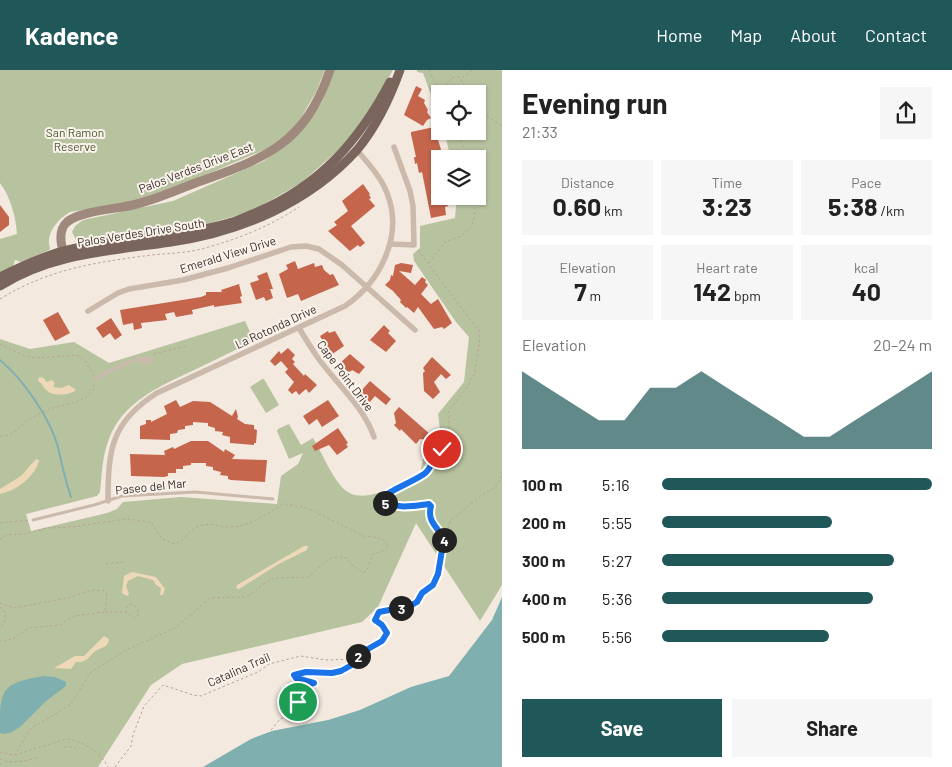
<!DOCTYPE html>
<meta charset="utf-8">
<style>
:root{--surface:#fff;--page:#f6f6f6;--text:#222;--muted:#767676;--accent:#20585a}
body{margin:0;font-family:Barlow,sans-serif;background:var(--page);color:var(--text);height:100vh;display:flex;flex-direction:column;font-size:19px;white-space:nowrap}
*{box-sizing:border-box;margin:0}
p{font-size:16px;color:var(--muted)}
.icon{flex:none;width:28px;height:28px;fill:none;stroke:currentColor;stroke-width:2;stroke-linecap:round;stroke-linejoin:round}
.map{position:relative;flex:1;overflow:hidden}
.side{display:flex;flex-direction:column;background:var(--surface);width:450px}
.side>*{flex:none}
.fabs{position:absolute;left:431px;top:15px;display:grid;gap:10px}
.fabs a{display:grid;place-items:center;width:55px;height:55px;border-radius:0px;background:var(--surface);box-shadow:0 1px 4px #0004;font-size:25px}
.pin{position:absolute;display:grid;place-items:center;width:42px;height:42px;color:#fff;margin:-21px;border:2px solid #fff;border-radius:50%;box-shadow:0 1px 5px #0007}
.km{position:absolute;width:25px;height:25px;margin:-12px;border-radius:50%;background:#222;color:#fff;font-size:14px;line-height:25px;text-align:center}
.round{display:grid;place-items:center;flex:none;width:52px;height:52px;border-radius:0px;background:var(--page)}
.summary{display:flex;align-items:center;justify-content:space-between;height:85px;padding:0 20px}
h1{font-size:28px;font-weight:700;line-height:38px}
.figures{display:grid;grid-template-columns:repeat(3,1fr);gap:8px;height:85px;padding:5px 20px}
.figures div{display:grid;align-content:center;border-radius:0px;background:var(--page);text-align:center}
.figures b{font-size:25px;font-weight:700}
.figures small{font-size:14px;font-weight:400}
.figures p{font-size:14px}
.chart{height:140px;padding:10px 20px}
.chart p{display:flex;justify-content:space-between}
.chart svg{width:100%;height:90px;margin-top:5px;fill:var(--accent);opacity:.7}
.cta{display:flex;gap:10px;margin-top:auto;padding:10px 20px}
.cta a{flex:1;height:58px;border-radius:0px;background:var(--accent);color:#fff;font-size:20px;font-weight:700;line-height:58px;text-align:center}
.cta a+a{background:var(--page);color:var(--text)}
ul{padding:0 20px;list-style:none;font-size:16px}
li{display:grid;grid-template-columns:80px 60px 1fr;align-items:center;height:38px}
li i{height:12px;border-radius:6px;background:var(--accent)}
header{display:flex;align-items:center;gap:30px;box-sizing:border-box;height:70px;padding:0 25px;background:var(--accent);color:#fff}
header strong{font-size:24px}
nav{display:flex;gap:28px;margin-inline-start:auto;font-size:18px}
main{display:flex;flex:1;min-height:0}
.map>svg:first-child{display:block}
</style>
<header>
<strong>Kadence</strong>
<nav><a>Home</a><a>Map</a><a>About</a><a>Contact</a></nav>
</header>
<main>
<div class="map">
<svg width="502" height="697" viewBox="0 0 502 697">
<rect width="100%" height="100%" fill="#f3e9df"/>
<g fill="#b7c29f">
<path d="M0,0H325L316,22L299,51L288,63L271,77L198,108L135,131L70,142C58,149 45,164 50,178L49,180L21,192L15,190L13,196L0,203V169L17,164C16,147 10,126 0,113Z"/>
<path d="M334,0H393L362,55L336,82L301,113L250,142L195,157L84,172L76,170L72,162L75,156L83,150L173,131L264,91L286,75L306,56L322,32Z"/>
<path d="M417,0H502V515L480,551L416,453L378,537L362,552L182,594L151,615L98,697H0V269L30,279L74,272L109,293L245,251L254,271C233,281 213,291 192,301C158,317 123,332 109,369C102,386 102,404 100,422L97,426L26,444L31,461L107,443L117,439L123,432L181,427L277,434L281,406L298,394L303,383L289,389L277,361L278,359L289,354L301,375L313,368C322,383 329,401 340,415C360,441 398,413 420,403L423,389L442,375L438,344L464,312L469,267L456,252L414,191L413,184L420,178V156L455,148L457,126H478V89H451L444,61H478V24H440V49L423,3L417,2Z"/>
<path d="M262,309H264L279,335L266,343L250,317Z"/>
</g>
<g fill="#edd9b7">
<path d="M39,307L44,308L46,312L52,310L55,313L53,317L61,318L69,315L76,320C71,325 52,327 46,320C42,316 43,314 38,311Z"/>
<path d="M36,389L39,390C36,406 16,421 0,424V419L21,406Z"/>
<path d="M304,476H308L307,480L277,495L239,519L236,518L237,515Z"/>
<path d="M132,502L156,507L165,519L163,525H160L161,518L156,515L153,510L138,506L128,511L126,516L129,524L127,526L122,523L124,506Z"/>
<path d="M104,566L109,569C108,579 100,577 94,582C88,588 86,593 76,592L71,599L54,598L75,586H84Z"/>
</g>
<g fill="#7fafaf">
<path d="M502,527V697H203L251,669L272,661L328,650L360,640L411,617L449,606L492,550Z"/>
<path d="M44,606L55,607L66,612V616L45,632L20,657L12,662L5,664L0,663C0,620 0,613 44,606Z"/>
</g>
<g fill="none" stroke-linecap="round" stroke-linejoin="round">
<path stroke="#7fafaf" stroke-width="2" d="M0,290C23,309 50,348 58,377C62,395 65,409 71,427"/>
</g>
<g fill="#c4654c">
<path d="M416,16L422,19L418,26L425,30L424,33L428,40L427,42L431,48L427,50L423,56L404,45Z"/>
<path d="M434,57L443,86V89H440V128L446,127L448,136L445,137L446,145L431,148L422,102L419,103L417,93L415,94L414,87H416L411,64V62Z"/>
<path d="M363,114L370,124L369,125L371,128L369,129L375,136L351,156L365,173L360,177L358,175L350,181L328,161L337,155L334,152L348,141L342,131Z"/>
<path d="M0,135L9,147V155L0,162Z"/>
<path d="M295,191L298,199L314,193L315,197L322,195L324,200L330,205L333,204L339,215L301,231L298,224L287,228L279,204L288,199L286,195Z"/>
<path d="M401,193L413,195L411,203L399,201L415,215L422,207L426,210L425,212L428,215L421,224L431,234L438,229L452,253L444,259L442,257L434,259L418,237L414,243L407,237L406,238L400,232L401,230L393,221L385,215L390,210L391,205L393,206L395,195Z"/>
<path d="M267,202L273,219H270L273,228L266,231L264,227L256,230L250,213L259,210L257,206Z"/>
<path d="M239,214L242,226L240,227L242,233L214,237V235L192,240L193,244L176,247L174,242L165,244L167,250L141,253L142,258L134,260L133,253L123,255L120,240L201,227L206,225V222H222L221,220Z"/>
<path d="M58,242L70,263L55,271L43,250Z"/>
<path d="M111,248L122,265L115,270L110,263L103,268L96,258Z"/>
<path d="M384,255L390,261L388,263L396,271L386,282L370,270Z"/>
<path d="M328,261L329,263L335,261L344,276L331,285L320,266Z"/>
<path d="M288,278L295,285L292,289L295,292L293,294L304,306L305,304L317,315L309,323L306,319L299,325L296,321L292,324L288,320L294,312L285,302L288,299L281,291L275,296L270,291L279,281L281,284Z"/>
<path d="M350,284L365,297L359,304L352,300L350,302L347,301L340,293Z"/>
<path d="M432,287L451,305L446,309L441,304L434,312L440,322L433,329L424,321L423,303L425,301L423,298Z"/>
<path d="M370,311L391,329L386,335L375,326L369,333L360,322Z"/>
<path d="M176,330L180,337L193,331L210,332L232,346L236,339L238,347L237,349L245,354L254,355V359L257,360L256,373H254V375L230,373V367L222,365L223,362L215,361V358L208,356V353L193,352V355L185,356V359L178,360L177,363L170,364V370L140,369V356L146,354V350H151V352L167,344L164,336Z"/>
<path d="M328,330L339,346L322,357L317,349L309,355L303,346Z"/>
<path d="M399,337L431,365L427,370L420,369L416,374L401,359L400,361L394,355L396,353L394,343Z"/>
<path d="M338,358L348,373L346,374L348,377L337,385L329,375L315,381L312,376Z"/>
<path d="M191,371H208L224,382L225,379L235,385L232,389L267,390L265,412L231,410L228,409V406L220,405L221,402L213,400V397L206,396V393H191V395L183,396V399H176V403H168V406L164,407L131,406L130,384L165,385L164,381L173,377L174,379Z"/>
</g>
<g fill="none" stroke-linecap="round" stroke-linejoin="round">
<g stroke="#b7a395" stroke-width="1" stroke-dasharray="2.5 2.5" stroke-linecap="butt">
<path d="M429,0L441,24"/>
<path d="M462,8L472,0"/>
<path d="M438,19H444L451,8L459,7L470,24"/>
<path d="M478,34L484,44L502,56"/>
<path d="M457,61L468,89"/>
<path d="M418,180L479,261L480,268L475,302L468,316L450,339L448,344L450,361L445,376L435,385L424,404L389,421L379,431L399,437L429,434L431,436C427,451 435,456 444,468"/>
<path d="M429,193L445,172L461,166L471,157L475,146L474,126"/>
<path d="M0,229C49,199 96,192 152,185C170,183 189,183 205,178C241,168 268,157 299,137"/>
<path d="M0,274L25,286L37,288L77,285L86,292L93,305"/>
<path d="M154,284L187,276"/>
<path d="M0,366C14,366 17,359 27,351C33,347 41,343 48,340C63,333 84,335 94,319V314"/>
<path d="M0,453L29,450"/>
<path d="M0,469L7,465L25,464L46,458L72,457L126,449L151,452L162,469L174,474C186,471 190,457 203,455C212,453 221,457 230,457C250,456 266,445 283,434H286L307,438L364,466L380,468L385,471L388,477L383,481L373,484L368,498L363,503L352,495L346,488C326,483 321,498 308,507L275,508L265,513L250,525L243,527L210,528L175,558L126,580L91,602L70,635L30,659L15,685"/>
<path d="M106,494L123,492"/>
<path d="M0,533L14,538L67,528L92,520L104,521L107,524L105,542L74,546L60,555L29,558L13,569L0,571"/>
<path d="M0,537C9,543 6,551 0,558"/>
<path d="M105,542H126V539L130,534L135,536L139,542L137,546L133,548L126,542"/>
<path d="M271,660L280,649L312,637L297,639L299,635L310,631L294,632V629L310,626V624H297L285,619L314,613L296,608L294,605C315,598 340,610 354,590"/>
<path d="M64,677H74L78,681"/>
<path d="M0,682L15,685L66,669C82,670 101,683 108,697"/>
<path d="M0,689C9,695 30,690 39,687"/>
<path d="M0,695L3,692"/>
<path d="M115,697L131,676L133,665L144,636L163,615L193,625L201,626L258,602L269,594L301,586L326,590L355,589L377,572L382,571L387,563L381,555L375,550L379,542L410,536L417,532L423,523L433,515L450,451L482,425L494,418L500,410L502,401"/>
</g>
<g stroke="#cbb9ab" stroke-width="3">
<path d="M94,309C106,303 139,284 151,289L148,293L139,290"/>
<path d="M33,450L94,435L122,426L195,422L273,429"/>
</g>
<g stroke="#cbb9ab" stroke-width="5.5">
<path d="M390,174L414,175L413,136L410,121L394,77"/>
<path d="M88,241L118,223L129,219L183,210L228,198L291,177L306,176L319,179L342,195L415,260"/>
<path d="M299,258C305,268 311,278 318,288C336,313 364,337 374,367"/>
<path d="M108,431C108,380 111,352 157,323L345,236C380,212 404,166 387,123C381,107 367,92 356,79"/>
</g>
<path stroke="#9f887c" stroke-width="9" d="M65,187C61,176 57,161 67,152C80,141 116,139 133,135C155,130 176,120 198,112C266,88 305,74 330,0"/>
<g stroke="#7a655c" stroke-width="9">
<path d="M0,207C20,197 41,187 63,181C117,167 175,168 229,153C238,151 248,146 257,142C319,116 359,71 390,12"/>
<path d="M0,216C52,183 111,181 171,172C240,162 309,133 357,80C376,57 390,28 400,0"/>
</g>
</g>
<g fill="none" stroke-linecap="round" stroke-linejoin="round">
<g stroke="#fff" stroke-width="10">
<path id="route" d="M298,632L292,631L310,626V624H297L286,619L314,613L296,608L294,605L306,602L332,603L341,601L350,596L361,583L382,571L387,563L382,555L375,550L379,542L410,536L417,532L422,523L433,515L438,504L444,468C436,456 427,451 431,436L429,434C405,437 402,439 379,430C393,418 409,414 424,404C432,399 433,385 442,379"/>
</g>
<use href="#route" stroke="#1a73e8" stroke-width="6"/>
</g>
<g text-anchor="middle" stroke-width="4" stroke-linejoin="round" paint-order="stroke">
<g font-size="12" fill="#49572e" stroke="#faf3ec">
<text x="75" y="67">San Ramon<tspan x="75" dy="14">Reserve</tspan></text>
</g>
<g font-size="12" fill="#392e2a" stroke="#faf3ec">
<text transform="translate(196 98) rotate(-21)" y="4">Palos Verdes Drive East</text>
<text transform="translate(141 163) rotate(-9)" y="4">Palos Verdes Drive South</text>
<text transform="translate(228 185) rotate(-17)" y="4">Emerald View Drive</text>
<text transform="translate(276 257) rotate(-25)" y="4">La Rotonda Drive</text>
<text transform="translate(345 306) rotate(53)" y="4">Cape Point Drive</text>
<text transform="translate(151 417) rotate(-6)" y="4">Paseo del Mar</text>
<text transform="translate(239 600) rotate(-24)" y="4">Catalina Trail</text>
</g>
</g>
</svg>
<div class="fabs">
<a><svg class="icon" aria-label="locate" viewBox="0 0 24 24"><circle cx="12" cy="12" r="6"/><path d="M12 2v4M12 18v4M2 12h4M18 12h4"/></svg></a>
<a><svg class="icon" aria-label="layers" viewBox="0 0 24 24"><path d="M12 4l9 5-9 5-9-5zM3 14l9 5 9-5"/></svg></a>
</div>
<div class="pin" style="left:298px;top:632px;background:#1e9e55"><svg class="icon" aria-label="arrive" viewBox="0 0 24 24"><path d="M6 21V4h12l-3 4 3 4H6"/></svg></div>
<div class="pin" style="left:442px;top:379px;background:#d93025"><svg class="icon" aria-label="check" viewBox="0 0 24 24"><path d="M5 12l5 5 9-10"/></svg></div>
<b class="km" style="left:358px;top:586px">2</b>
<b class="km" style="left:401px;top:538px">3</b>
<b class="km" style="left:444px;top:470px">4</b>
<b class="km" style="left:385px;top:433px">5</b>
</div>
<section class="side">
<div class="summary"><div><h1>Evening run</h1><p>21:33</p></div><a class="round"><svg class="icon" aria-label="share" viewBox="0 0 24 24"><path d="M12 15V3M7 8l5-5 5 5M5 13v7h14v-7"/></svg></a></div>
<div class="figures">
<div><p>Distance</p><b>0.60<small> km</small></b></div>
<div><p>Time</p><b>3:23</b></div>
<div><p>Pace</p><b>5:38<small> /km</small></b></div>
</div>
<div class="figures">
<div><p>Elevation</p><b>7<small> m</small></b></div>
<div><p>Heart rate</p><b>142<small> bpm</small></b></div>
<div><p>kcal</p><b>40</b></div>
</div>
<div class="chart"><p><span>Elevation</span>20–24 m</p>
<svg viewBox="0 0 160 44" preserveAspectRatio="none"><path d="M0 44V6L10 14L20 22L30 30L40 30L50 14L60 14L70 6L80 14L90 22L100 30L110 38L120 38L130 30L140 22L150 14L160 6V44z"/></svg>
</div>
<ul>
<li><b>100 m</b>5:16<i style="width:100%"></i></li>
<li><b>200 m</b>5:55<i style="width:63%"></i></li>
<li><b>300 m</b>5:27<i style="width:86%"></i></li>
<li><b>400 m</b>5:36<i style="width:78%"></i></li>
<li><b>500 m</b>5:56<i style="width:62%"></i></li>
</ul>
<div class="cta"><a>Save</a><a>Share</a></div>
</section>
</main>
